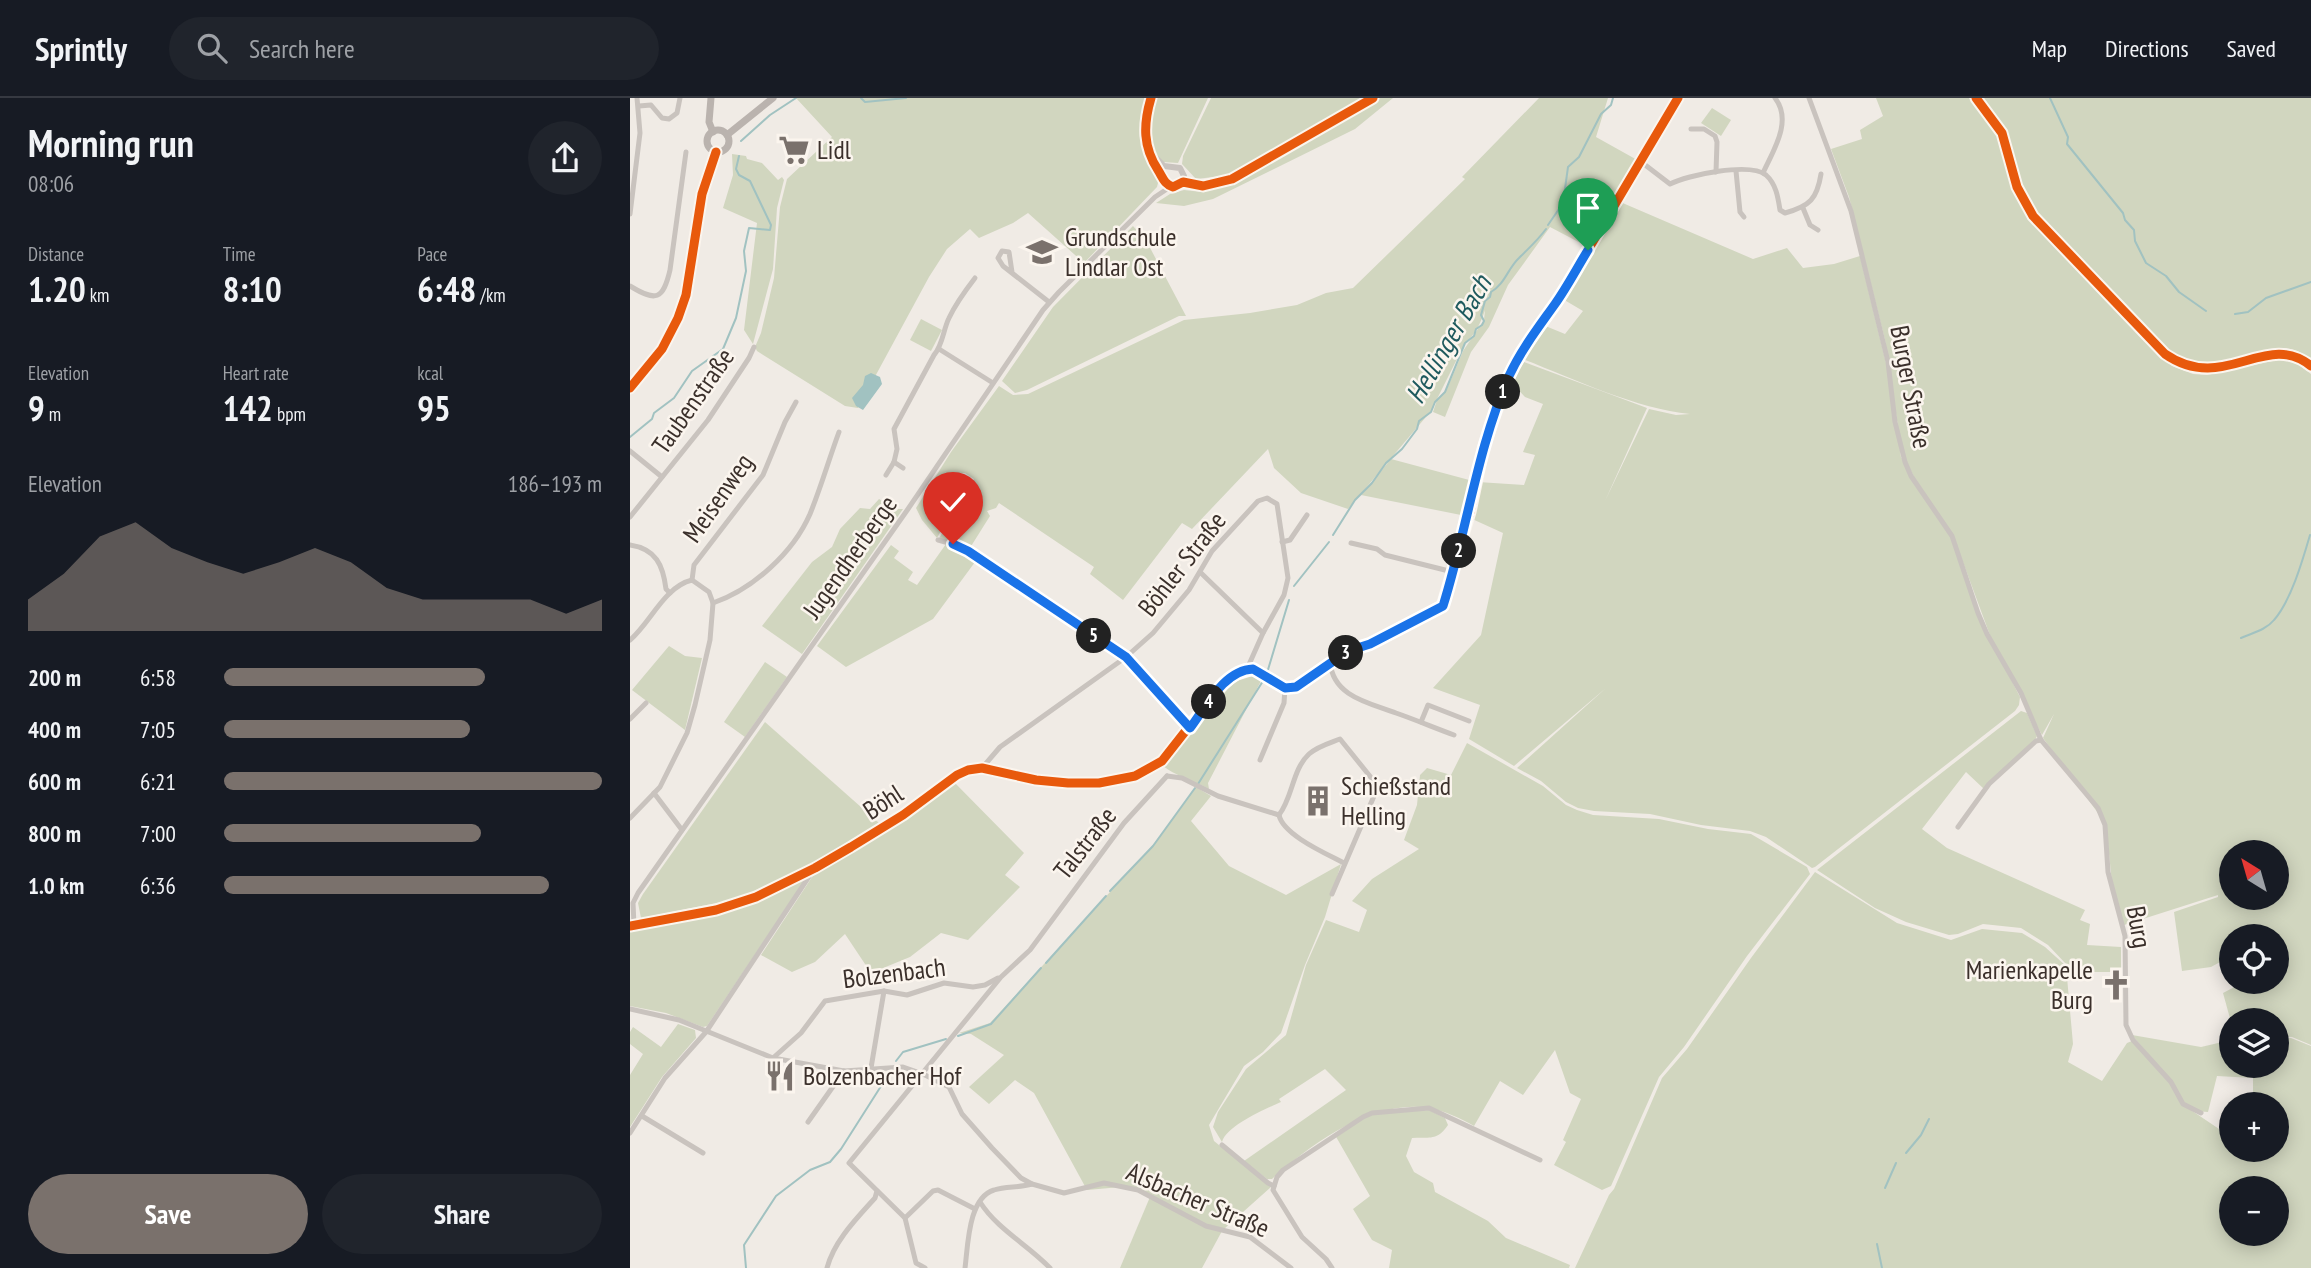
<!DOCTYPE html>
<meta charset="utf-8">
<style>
:root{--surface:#171b24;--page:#20242c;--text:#f1f3f6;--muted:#9ea1a6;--line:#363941;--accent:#7a716c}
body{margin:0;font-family:"PT Sans Narrow",sans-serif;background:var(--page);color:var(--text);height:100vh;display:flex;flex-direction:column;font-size:26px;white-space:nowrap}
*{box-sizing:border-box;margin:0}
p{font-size:23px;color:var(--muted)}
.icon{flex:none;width:38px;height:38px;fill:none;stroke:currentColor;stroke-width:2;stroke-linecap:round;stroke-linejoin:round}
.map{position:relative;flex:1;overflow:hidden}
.panel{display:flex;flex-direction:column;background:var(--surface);width:630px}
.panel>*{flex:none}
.needle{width:46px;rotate:323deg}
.buttons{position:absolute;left:1589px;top:742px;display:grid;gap:14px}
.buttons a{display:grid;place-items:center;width:70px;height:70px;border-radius:50%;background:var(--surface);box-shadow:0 4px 18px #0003;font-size:35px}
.pin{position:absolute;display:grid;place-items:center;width:60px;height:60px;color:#fff;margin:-72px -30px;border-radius:50% 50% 50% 0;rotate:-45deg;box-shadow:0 0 7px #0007}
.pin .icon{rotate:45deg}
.km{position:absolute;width:35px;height:35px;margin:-18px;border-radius:50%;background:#222;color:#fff;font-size:19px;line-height:35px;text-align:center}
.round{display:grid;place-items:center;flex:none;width:74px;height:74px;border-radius:37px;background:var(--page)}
.summary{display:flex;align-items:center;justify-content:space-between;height:119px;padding:0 28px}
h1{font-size:38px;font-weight:600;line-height:52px}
.metrics{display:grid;grid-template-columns:repeat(3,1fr);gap:10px;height:119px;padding:7px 28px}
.metrics div{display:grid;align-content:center}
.metrics b{font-size:35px;font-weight:600}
.metrics small{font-size:19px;font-weight:400}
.metrics p{font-size:19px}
.chart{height:196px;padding:14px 28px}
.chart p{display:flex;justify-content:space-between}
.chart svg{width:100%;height:126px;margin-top:7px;fill:var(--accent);opacity:.7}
.cta{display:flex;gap:14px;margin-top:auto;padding:14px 28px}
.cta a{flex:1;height:80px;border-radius:42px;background:var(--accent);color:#fff;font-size:28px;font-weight:600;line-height:80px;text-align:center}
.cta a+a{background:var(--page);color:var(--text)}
ul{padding:0 28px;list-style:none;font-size:23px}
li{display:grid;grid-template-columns:112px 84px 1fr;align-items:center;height:52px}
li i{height:18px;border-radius:9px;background:var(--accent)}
header{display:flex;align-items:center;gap:42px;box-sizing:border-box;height:98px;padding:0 35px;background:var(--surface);border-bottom:2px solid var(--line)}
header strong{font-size:33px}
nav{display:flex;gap:38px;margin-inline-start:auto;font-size:24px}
.search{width:490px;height:63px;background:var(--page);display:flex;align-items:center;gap:18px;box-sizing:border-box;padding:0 24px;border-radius:38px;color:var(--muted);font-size:26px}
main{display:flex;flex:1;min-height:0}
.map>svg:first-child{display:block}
</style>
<header>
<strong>Sprintly</strong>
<div class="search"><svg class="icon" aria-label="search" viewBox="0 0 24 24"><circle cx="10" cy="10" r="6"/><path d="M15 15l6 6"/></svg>Search here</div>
<nav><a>Map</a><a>Directions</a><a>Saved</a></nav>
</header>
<main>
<section class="panel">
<div class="summary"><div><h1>Morning run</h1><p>08:06</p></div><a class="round"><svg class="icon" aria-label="share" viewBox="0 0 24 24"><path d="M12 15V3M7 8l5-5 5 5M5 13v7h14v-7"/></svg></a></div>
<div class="metrics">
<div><p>Distance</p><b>1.20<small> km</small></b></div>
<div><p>Time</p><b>8:10</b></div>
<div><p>Pace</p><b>6:48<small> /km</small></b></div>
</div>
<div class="metrics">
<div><p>Elevation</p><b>9<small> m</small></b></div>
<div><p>Heart rate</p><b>142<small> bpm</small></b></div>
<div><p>kcal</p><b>95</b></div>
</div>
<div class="chart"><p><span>Elevation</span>186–193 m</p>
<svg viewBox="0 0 160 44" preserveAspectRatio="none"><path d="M0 44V33L10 24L20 11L30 6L40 15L50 20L60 24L70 20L80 15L90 20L100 29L110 33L120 33L130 33L140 33L150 38L160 33V44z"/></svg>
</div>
<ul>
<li><b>200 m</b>6:58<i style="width:69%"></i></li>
<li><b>400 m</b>7:05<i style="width:65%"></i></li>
<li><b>600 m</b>6:21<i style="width:100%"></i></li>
<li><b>800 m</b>7:00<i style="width:68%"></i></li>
<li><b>1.0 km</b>6:36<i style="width:86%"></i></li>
</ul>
<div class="cta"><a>Save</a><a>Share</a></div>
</section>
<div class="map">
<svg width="1681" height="1170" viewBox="0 0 1681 1170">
<rect width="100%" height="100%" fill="#f0ebe5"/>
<g fill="#d1d6bf" fill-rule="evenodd">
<path d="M166,0H517L511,32L516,58L529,81L527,89L454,165L398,115L383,125L349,140L340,131L317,151L299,179L228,310L215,308L127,253L125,249L131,235L144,180L150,109L157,81L202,39Z"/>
<path d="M524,0H578L548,65L533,64C511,45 517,25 524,0Z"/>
<path d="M581,0H733L705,19L601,77L566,81L552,66L553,58Z"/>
<path d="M746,0H763L725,31L583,101L554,108L526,105L540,96L554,92L572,94L604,85L709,26Z"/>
<path d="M909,0H978L966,39L1009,63L958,149L920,129L878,187L859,229L841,254L815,319L803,314L807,302L817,291L833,253L854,222L855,212C851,224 846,236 835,245L801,313L718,411L671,395L644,370L638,351L562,431L552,425L493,502L460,476L464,469L369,405L366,410L357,413L360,418L338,453L348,460L303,521L216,569L187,548L261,447L269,453L264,460L283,474L278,482L287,487L316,446L308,442L344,381L335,375H324L323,380L336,387L307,440L292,422L286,410L321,354L369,288L383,297L398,296L554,222L620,215L667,207L696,195L723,190L835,81L832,79Z"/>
<path d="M1246,0H1339L1361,25L1366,35L1379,80L1389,105L1399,120L1513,242L1542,268L1563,276L1577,277L1652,261L1669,267L1681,276V947L1662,939L1647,938V922H1601V924L1593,895L1614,884H1647V838H1601V858L1581,869L1552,873L1544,814L1588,799V797L1494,827L1482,785L1476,726L1413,640L1424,616L1412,637L1361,540L1323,437L1284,379L1275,360L1270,342L1255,242L1219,99L1201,51L1232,41L1230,32L1253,18ZM1601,754H1647V800H1601Z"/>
<path d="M1352,0H1681V263C1644,223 1593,292 1539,252L1439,152L1400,105L1391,87L1376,37Z"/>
<path d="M1082,10L1101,22L1091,38L1071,25Z"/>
<path d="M102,56L116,58L117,61L132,65L148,82L152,79L154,82L147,110L143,171L123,246L114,232L127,125L93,110L103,77Z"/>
<path d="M988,103L1123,161L1157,150L1173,170L1204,166L1230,158L1257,269L1271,359L1321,438L1346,514L1390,599L1389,607L1385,613L1185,769L1182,770L1136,739L1120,733L1071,727L1020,716L964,713L948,710L936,704L911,683L887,670L976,590L884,668L839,641L850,607L803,590L851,537L873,435L840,420L848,384L894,387L905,357L893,354L913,306L895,299L880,283L889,262L1017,310L975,403L1019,311L1046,317L1060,316C1006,311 942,280 890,260L913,227L935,236L953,213L931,200L963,152Z"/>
<path d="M503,128L517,144L556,218H549L397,292L385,295L372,283L423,209Z"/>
<path d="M291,221L312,232L301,253L280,242Z"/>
<path d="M761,361L843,383L836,418L731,397Z"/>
<path d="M249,401L266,411H273L172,556L132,528L182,464L202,449L210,431L230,410L240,411Z"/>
<path d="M39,548L55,558L72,560L55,632L2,592Z"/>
<path d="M135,564L157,579L115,639L94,624Z"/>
<path d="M618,573L633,579L578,685L579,691C566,684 539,675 531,666C543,654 555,642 565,628C581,607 592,583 618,573Z"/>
<path d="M1391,613L1397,615L1407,638L1404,644L1354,691L1336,674L1292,731L1317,750L1455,812L1450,822L1460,826L1457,847L1491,849V871L1485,874H1464L1436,866L1418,847L1391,830L1353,826L1328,836L1319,837L1276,824L1245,810L1187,772Z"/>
<path d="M135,624L249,725L179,767L107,801L11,820L8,805L13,796Z"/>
<path d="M837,645L913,688L936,707L947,712L963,717L1029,721L1078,731L1121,736L1177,769L1180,776L1117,858L1054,949L1029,979L981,1088L972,1092L924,1067L936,1044L933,1042L951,1001L940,995L925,952L893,997L870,983L844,1028C832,1021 813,1012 799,1010C743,1001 681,1046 642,1081H637L614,1063L716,992L695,971L649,1001L651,1004C636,1011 597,1027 592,1044L583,1029L588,1014L616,971L656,937L676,867L696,822L729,834L737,812L722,803L742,781L789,751L774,742L787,707L790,677L797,670L821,677Z"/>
<path d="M323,683L394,755L375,777L390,789L338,842L311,835L280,859L241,875L215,836L185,864L162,874L131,857L186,773L260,728Z"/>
<path d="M566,689L581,698L561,723L599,768L656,797L711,766L695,819L675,867L651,935L633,954L614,968L579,1027L584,1043L641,1089L594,1131L576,1126L508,1091L491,1089L457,1092L404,995L385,982L359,1006L339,989L374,957L341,936L329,935L360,925L524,746Z"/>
<path d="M1185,774L1267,825L1321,842L1352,831L1392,835L1415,849L1436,868L1443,946L1438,964L1472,983L1497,945L1502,943L1533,974L1552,1006L1592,1033L1601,1036V1052H1647V1006H1623V980L1587,978L1578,1014L1565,1013L1553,1005L1542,984L1502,937L1571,949L1601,942V968H1647V939L1661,940L1681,948V1170H945L979,1097L984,1091L1032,980L1057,951L1121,860ZM1601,1090H1647V1136H1601Z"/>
<path d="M174,778L175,782L77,928L73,929L36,915L0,908V830L107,809Z"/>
<path d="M48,926L65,932L66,940L32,979L0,1029V977L13,956L0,946V934L3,929L31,949Z"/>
<path d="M799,1012L815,1020L818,1027C807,1043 800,1039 782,1040L776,1058L784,1074L803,1085L805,1094L858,1123L876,1140L940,1167L939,1170H759L762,1152L742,1142L723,1111L740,1098L705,1037L742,1016Z"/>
<path d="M520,1099L592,1133L572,1170H490Z"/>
</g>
<path fill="#a1c2c1" d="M241,275L250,279L252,286L233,312L226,308L222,300L233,287L235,278Z"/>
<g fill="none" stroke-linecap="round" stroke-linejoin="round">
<g stroke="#a1c2c1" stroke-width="2">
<path d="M231,0L235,4L276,0"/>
<path d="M1420,0L1438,39L1437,46L1493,115L1495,122L1504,132L1505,143L1516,165L1536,178L1549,194L1576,213"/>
<path d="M111,43L140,17L166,0"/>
<path d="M918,127L933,105L938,69L949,59L971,16L981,7L983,0"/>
<path d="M1605,216L1618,214L1636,200L1681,184"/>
<path d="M0,339L22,321L24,315L44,300L62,273L93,251L106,220L116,173L114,153L119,130L140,132L141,127L120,83L109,77L106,71L109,58"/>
<path d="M703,437L725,402L742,385L756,365L772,351L787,331L789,323L801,314L805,304L815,294L835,245L844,238L846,231L852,227L854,223L851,217L855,203L860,199L861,194C875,186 878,170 889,160C898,151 908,142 916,131"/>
<path d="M664,488L699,444"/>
<path d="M1611,540C1622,535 1636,532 1644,522C1661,503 1673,461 1680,437"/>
<path d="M637,575L659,502"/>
<path d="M568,686L633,583"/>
<path d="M480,793L523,748L565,690"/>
<path d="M416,865L476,798"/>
<path d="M328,938L361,926L411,870"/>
<path d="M266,963L273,954L316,941"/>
<path d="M1276,1055L1291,1037L1299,1021"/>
<path d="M1255,1090L1266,1065"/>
<path d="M1247,1146L1252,1170"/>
<path d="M116,1170L114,1147L146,1098L180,1072L200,1064L211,1051L260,974"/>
</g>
<g stroke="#c9c3be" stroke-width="5">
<path d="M1179,0L1221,113L1258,264L1265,324L1275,364L1281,378L1322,438L1348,515L1357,536L1391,595L1411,642L1468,710L1475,727L1478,774L1495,838L1496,927L1503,942L1541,984L1553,1006L1571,1015"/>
<path d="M9,8L21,7L32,20L39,21L47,15L50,0"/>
<path d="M1061,31H1074L1085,38L1087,44L1086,74"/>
<path d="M1010,63L1040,86C1057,77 1120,64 1136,77C1146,86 1148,99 1150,112L1155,115C1180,108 1187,101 1191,76"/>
<path d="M1106,73L1110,114L1114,119"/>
<path d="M1133,75C1143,53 1163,23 1145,0"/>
<path d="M1173,110L1180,127L1188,132"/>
<path d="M0,116L10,35L7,0"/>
<path d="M382,174L379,154L372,153L368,160L373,168L419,204"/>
<path d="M0,188C26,204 33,202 40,172L56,54"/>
<path d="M309,251L363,285"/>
<path d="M0,353L32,379"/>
<path d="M264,364L273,370"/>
<path d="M256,377L264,364L267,351L264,331L304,257C313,247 313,232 319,220C326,205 335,193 345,180"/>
<path d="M0,419L78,322L119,260L124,249"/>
<path d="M308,442L330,448L496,559L560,630"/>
<path d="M652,444L660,442L677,417"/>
<path d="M721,445L747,451L755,457L823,474"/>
<path d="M0,447C26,451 33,467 36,491L40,495"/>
<path d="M570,474L633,535"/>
<path d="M62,482L64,467L133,377L155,324L166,304"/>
<path d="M83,505C123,491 163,455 180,416C191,389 199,361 209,334"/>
<path d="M0,542C21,524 34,489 62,482L79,494L83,505L80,542L65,607L57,635L30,689L0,720"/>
<path d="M700,564C703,599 740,605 766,615C786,622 805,630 824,637"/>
<path d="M0,621L16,605"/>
<path d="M791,624L798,607L839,623"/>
<path d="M630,662L654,605L655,590"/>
<path d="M352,670L370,649L496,559L523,535L559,492L582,453L628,403L637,400L647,406L658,480L654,497L633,535L617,571"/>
<path d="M537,678L552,680L588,698L649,717"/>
<path d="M24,695L52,732"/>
<path d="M649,717C663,699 662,672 679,656C688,648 700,645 710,641L747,687V691L702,796"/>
<path d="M649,717C653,737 697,756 714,765"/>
<path d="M1328,729L1359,686L1406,643L1411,642"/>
<path d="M4,827L3,805L8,795L278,411L413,212L429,194L525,99L540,89"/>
<path d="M0,828L86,812L126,799L185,770L221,749L273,717L327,677L338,672L352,670L406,682L438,685H469L505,678L532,663L594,584L604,577L623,571L655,590L665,589L718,553L740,546L812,508L840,414L854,348L878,280L891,254L930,199L1048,0"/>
<path d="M0,911L49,922L143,960L214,973L273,969L293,976L319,989L332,1016L362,1050L391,1080L402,1086L434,1095L474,1085L508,1092L576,1128L620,1139L661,1170"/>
<path d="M143,960L171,935L195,903L254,893L277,897L314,885L343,889L355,887L368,880"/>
<path d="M241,970L254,893"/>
<path d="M12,1018L73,1055"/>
<path d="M178,1024L214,973"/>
<path d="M0,1035L35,980L76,934L184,771"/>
<path d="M592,1047L638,1085L644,1088"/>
<path d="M350,1104C367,1131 398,1147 420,1170"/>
<path d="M275,1120L219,1065L371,879L400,852L494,725L537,678"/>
<path d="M197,1170C204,1143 227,1120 245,1100L247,1093"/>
<path d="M295,1170L286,1165L275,1120L303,1093L308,1092L345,1111"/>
<path d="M335,1170C338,1148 338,1100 364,1092C376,1088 389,1090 402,1086"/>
<path d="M702,1170L696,1161L672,1139L643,1092L647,1079L653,1072L733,1019L742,1015L799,1010L910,1062"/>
</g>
<g stroke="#c9c3be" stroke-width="6">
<path d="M521,0C513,27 513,49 528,72C533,80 534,86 543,89L553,84L573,88L602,81L743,0"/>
<path d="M1346,0L1372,35L1387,89L1403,118L1535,256C1594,297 1636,231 1681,268"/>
<path d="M521,55L534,68L550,70L554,78L553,84"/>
</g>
<g stroke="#bab3ae" stroke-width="7">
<path d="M81,0L79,24L83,34"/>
<circle cx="88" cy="43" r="11"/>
<path d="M97,37L143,0"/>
<path d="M0,290L32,251L48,220L56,197L72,96L86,54"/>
</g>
<g stroke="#fbf5ee" stroke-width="13">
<g id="cycleway">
<path d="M521,0C513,27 513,49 528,72C533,80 534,86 543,89L553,84L573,88L602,81L743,0"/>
<path d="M1346,0L1372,35L1387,89L1403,118L1535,256C1594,297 1636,231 1681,268"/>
<path d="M0,290L32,251L48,220L56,197L72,96L86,54"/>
<path d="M0,828L86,812L126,799L185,770L221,749L273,717L327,677L338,672L352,670L406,682L438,685H469L505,678L532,663L594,584L604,577L623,571L655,590L665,589L718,553L740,546L812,508L840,414L854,348L878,280L891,254L930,199L1048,0"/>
</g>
</g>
<use href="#cycleway" stroke="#e8590c" stroke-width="9"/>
</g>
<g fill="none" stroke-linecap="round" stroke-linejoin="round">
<g stroke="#fff" stroke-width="14">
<path id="route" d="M323,446L338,453L496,559L560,630C576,609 594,572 623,571L655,590L666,589L718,553L740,546L813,508C837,432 847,351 879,278C891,252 908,230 925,206C937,189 947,170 958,152"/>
</g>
<use href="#route" stroke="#1a73e8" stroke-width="9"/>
</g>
<defs>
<g id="supermarket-bare" transform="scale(2.415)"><path d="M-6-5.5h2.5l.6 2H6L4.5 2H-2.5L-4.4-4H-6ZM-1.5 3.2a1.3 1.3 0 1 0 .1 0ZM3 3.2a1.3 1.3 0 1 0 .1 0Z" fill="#7a716c" stroke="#fbf5ee" stroke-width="2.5" paint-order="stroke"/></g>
<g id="school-bare" transform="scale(2.415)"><path d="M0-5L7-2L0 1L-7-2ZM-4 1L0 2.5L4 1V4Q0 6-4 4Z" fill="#7a716c" stroke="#fbf5ee" stroke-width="2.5" paint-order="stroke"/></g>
<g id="building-bare" transform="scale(2.415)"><path d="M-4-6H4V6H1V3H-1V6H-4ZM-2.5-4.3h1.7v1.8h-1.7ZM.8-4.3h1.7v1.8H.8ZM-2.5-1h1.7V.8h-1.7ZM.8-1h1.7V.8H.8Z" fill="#7a716c" stroke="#fbf5ee" stroke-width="2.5" paint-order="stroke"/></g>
<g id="church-bare" transform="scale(2.415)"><path d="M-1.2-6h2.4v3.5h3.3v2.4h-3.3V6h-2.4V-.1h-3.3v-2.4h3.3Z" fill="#7a716c" stroke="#fbf5ee" stroke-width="2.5" paint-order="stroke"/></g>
<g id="restaurant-bare" transform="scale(2.415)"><path d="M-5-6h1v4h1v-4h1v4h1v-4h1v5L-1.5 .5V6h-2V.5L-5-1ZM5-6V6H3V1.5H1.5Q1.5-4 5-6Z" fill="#7a716c" stroke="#fbf5ee" stroke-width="2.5" paint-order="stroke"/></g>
</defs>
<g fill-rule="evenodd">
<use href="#supermarket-bare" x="164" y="52"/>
<use href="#school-bare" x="412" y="154"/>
<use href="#building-bare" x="688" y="703"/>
<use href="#church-bare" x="1486" y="887"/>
<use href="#restaurant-bare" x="150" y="978"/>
</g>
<g text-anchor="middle" stroke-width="5" stroke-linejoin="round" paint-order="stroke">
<g font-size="26" fill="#3b302b" stroke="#fbf5ee" text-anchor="start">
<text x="187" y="61">Lidl</text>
<text x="435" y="148">Grundschule<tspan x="435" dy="30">Lindlar Ost</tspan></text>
<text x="711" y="697">Schießstand<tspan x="711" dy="30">Helling</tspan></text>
<text x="1463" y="881" text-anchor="end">Marienkapelle<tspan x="1463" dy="30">Burg</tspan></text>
<text x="173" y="987">Bolzenbacher Hof</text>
</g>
<g font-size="26" fill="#3b302b" stroke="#fbf5ee">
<text transform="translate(1281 289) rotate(79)" y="9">Burger Straße</text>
<text transform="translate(63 303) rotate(-55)" y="9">Taubenstraße</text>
<text transform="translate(88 400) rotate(-55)" y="9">Meisenweg</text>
<text transform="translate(220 459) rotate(-55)" y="9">Jugendherberge</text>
<text transform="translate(552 466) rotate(-52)" y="9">Böhler Straße</text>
<text transform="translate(253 704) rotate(-33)" y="9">Böhl</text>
<text transform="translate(455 745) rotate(-52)" y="9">Talstraße</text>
<text transform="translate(1509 829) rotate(80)" y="9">Burg</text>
<text transform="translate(264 875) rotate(-7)" y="9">Bolzenbach</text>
<text transform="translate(568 1102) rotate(23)" y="9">Alsbacher Straße</text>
</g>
<g font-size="28" font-style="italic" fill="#1f5a5e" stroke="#fbf5ee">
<text transform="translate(818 241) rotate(-60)" y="10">Hellinger Bach</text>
</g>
</g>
</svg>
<div class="buttons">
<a><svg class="needle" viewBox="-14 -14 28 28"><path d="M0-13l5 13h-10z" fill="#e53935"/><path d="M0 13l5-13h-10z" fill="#9ea1a6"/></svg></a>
<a><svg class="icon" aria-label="locate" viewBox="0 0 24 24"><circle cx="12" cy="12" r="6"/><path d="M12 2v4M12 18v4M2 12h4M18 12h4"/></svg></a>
<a><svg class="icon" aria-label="layers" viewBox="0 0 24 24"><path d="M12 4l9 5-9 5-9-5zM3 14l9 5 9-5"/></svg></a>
<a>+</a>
<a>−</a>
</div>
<div class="pin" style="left:958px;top:152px;background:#1e9e55"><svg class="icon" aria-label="arrive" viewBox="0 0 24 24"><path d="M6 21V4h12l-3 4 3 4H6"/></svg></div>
<div class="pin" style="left:323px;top:446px;background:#d93025"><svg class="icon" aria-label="check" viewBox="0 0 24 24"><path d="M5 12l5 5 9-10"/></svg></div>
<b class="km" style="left:873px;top:294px">1</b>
<b class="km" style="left:829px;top:453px">2</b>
<b class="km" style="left:716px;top:555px">3</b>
<b class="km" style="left:579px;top:604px">4</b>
<b class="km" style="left:464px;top:538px">5</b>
</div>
</main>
